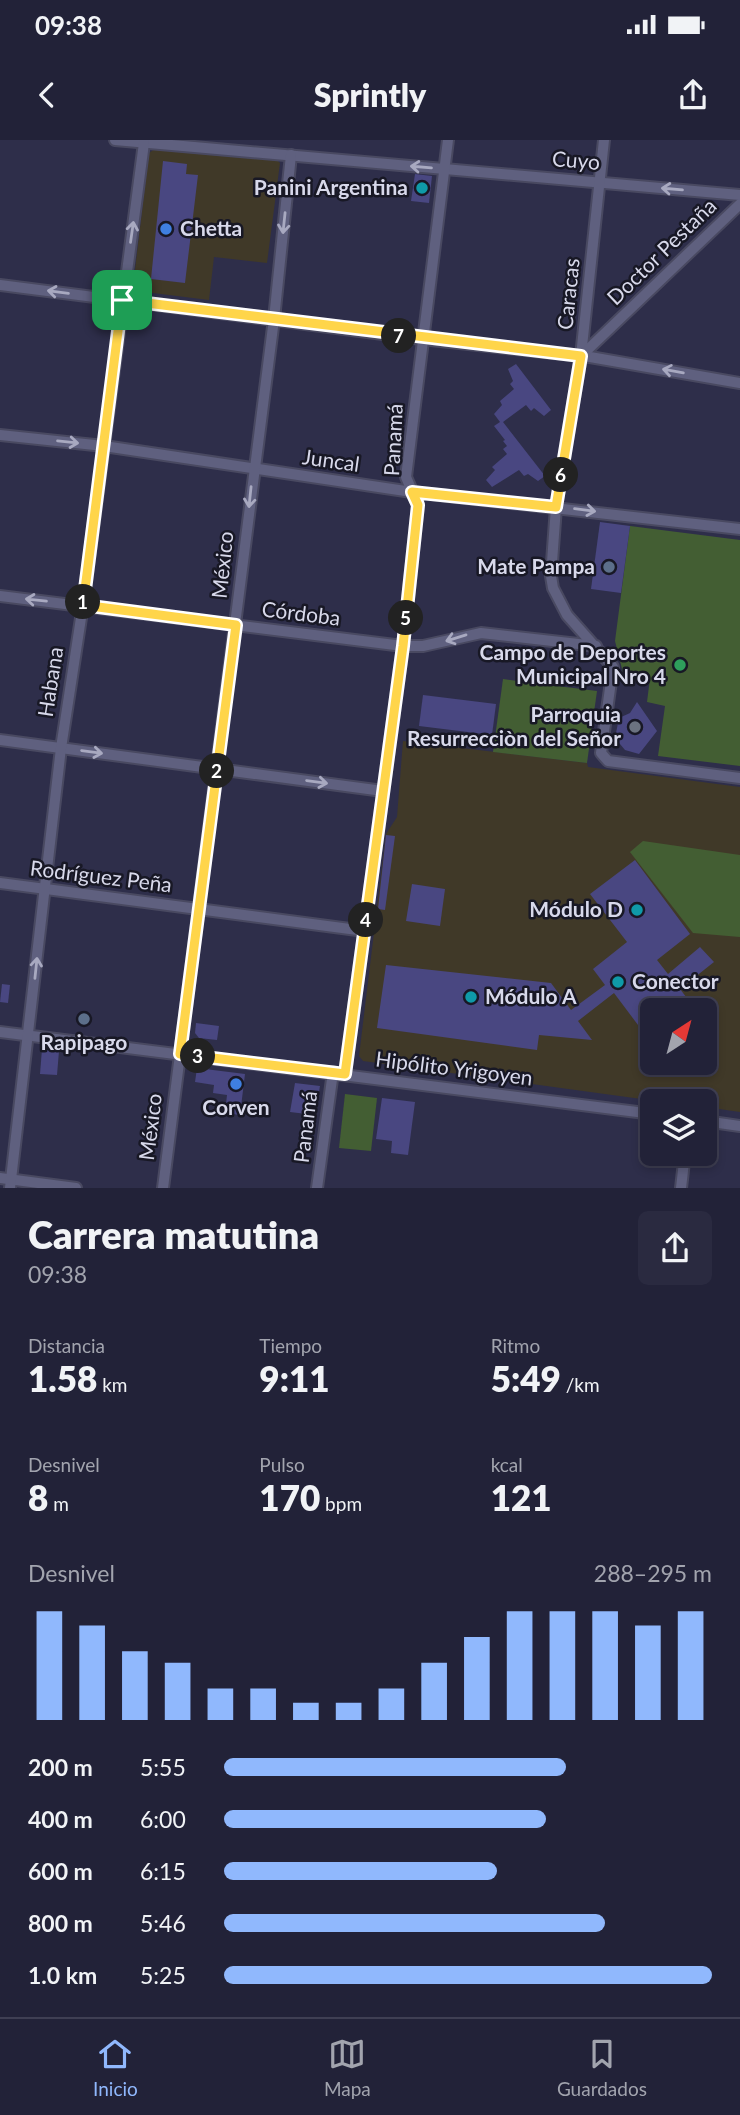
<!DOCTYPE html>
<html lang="es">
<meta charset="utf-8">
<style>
:root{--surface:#222238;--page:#2a2a40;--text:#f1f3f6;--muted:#a2a4ae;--line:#3f3f53;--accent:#90b8fd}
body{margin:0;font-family:Lato,sans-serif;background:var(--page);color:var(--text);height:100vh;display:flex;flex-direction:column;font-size:26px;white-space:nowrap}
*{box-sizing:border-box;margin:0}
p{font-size:23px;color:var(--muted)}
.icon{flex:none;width:38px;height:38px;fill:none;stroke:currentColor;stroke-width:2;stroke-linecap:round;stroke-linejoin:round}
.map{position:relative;height:1048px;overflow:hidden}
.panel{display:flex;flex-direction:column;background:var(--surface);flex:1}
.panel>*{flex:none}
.needle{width:46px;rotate:36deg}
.controls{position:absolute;left:640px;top:858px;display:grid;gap:14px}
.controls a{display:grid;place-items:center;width:77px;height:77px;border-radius:10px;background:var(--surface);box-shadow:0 4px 10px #0003,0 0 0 2px var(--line);font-size:35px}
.pin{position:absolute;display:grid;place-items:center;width:60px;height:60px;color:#fff;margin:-30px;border-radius:14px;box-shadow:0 4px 10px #0006}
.km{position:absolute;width:35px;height:35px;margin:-18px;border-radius:50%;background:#222;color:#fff;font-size:19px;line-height:35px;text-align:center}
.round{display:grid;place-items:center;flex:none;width:74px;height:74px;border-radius:10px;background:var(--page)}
.overview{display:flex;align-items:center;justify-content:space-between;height:119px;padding:0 28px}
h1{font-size:38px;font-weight:800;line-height:52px}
.stats{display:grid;grid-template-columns:repeat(3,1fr);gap:10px;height:119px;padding:7px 28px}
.stats div{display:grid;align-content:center}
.stats b{font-size:35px;font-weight:800}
.stats small{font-size:19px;font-weight:400}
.stats p{font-size:19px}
.chart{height:196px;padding:14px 28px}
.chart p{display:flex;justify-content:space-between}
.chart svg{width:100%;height:126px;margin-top:7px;stroke:var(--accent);stroke-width:6}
ul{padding:0 28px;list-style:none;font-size:23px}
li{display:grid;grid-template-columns:112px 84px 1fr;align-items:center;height:52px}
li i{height:18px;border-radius:9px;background:var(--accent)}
.status{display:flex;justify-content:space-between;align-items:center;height:49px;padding:0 35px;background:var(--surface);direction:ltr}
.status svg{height:19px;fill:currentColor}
header{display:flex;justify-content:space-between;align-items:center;height:91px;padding:0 28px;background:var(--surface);font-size:32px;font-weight:800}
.tabs{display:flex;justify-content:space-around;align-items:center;height:98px;border-top:2px solid var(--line);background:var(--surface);font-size:19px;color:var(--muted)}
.tabs a{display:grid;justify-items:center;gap:4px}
.tabs .current{color:var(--accent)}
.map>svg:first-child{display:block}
</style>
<div class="status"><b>09:38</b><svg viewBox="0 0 49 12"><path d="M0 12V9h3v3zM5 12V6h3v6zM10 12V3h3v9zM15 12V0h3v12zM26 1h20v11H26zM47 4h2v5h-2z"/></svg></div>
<header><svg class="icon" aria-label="back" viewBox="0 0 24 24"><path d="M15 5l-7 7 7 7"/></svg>Sprintly<svg class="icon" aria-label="share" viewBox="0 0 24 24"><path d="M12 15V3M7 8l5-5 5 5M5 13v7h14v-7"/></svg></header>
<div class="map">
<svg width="740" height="1048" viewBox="0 0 740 1048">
<rect width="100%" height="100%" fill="#2e2e4a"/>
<g fill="#403928" fill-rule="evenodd">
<path d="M156,8L275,18L280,23L267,123L214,117L209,160L137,151L133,146L149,13Z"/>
<path d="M403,601L587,623L588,627L740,647V972L705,967V961H656L363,921L359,916L386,694L397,677ZM653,870H705V922H653Z"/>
</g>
<g fill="#435e33">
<path d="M630,386L740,400V626L658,616L665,566L647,562L650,538L623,533L615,501Z"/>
<path d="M503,539L597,551L587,623L493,612Z"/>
<path d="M643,701L740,715V797L693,793L630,712Z"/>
<path d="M345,954L377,958L371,1011L339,1008Z"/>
</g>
<g fill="#494781">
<path d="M163,21L187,24L186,34L198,35L185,143L151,139Z"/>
<path d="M415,34L432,36L429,63L411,61Z"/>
<path d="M516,224L551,270L544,276L534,268L531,271L526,265L503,282L545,336L538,341L528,334L524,336L519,330L492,347L486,340L495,330L492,327L507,314L503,309L507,306L503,301L505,300L494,286L500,282L494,274L502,265L500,261L514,249L510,244L513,241L508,229Z"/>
<path d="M600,382L630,386L621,453L591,449Z"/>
<path d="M423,555L496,564L492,595L419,586Z"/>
<path d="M637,562L657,591L639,614L625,610L615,598L619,578L630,573Z"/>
<path d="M386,695L395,696L385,770L378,769Z"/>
<path d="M635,720L690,794L657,820L668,834L700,807L714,822L680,849L696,870H653V905L614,853L578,881L592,900L539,895L537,910L377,888L386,825L551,843L571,870L605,845L593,829L627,802L590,754Z"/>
<path d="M412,744L445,749L440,786L406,781Z"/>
<path d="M2,844L10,845L8,863L0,862Z"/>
<path d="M196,883L219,886L217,900L199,898L195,893Z"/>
<path d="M42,909L59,911L57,935L40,934Z"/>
<path d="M197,928L245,934L240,975L225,973L227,955L213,953L214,945L195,942Z"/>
<path d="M295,943L320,946L315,975L290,972Z"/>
<path d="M382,958L415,962L408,1015L391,1013L392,1001L376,999Z"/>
</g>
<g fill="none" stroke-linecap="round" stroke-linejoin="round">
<g stroke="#494961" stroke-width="14">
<g id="minor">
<path d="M115,0L740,55"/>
<path d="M604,0L581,216L556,367L551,436L553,448L567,475L613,527L601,613L608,621L740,638"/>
<path d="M0,145L422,199L590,217L740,243"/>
<path d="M581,216L740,64"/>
<path d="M0,295L104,306L412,352L740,389"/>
<path d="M0,456L403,506H423L481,493L596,506"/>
<path d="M0,600L383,651"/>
<path d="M0,743L365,791"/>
<path d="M0,892L653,974"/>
<path d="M345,934L403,506L418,365L406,337L448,0"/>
<path d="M705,981L740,986"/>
<path d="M0,1038L76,1048"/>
<path d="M10,1048L61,608L83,465L144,3"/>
<path d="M163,1048L274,179L291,15"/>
<path d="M317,1048L333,932"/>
<path d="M681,1048L685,1013"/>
</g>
</g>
<use href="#minor" stroke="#5f607f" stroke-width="10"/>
</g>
<defs><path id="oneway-shaft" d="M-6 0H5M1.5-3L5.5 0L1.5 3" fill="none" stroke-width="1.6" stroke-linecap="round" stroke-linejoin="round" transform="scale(1.75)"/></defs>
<g stroke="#a8a9c0">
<use href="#oneway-shaft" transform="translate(421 27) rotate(-175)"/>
<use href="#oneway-shaft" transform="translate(672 49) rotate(-175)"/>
<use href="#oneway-shaft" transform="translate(284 83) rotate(96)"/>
<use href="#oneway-shaft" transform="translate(132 92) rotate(-82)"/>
<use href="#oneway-shaft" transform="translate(58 152) rotate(-173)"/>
<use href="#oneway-shaft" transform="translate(673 231) rotate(-170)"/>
<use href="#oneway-shaft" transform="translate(68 302) rotate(6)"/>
<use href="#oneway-shaft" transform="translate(250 357) rotate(96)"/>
<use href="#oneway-shaft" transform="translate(585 370) rotate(7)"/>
<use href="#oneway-shaft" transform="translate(36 460) rotate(-174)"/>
<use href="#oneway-shaft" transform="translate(456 498) rotate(163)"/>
<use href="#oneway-shaft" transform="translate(92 612) rotate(8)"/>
<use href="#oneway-shaft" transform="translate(317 642) rotate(8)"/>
<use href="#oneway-shaft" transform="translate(36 828) rotate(-84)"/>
</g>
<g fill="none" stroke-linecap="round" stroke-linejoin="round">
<g stroke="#fff" stroke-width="14">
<path id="route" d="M122,160L581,216L556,367L412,352L418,365L403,506L345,934L180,914L236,485L83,465Z"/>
</g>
<use href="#route" stroke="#ffd54a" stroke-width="9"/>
</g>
<g fill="#0f9aa8" stroke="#181825" stroke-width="2.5">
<circle cx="422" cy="48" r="7"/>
<circle cx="637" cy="770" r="7"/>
<circle cx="618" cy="842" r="7"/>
<circle cx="471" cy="857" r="7"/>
</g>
<g fill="#3f7fe0" stroke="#181825" stroke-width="2.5">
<circle cx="166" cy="89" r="7"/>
<circle cx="236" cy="944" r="7"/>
</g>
<g fill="#5c6f8a" stroke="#181825" stroke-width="2.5">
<circle cx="609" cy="427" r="7"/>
<circle cx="84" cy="879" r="7"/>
</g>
<circle fill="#2e9e5b" stroke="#181825" stroke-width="2.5" cx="680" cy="525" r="7"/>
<circle fill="#6b7280" stroke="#181825" stroke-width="2.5" cx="635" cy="587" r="7"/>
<g text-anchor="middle" stroke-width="5" stroke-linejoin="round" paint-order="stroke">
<g font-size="21" fill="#d8d9eb" stroke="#181825">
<text transform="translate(576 21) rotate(5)" y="7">Cuyo</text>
<text transform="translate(662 112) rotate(-44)" y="7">Doctor Pestaña</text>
<text transform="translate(569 154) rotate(-84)" y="7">Caracas</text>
<text transform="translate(394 300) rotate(-87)" y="7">Panamá</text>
<text transform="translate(331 321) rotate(8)" y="7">Juncal</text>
<text transform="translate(223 425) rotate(-84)" y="7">México</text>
<text transform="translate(301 474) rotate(7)" y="7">Córdoba</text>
<text transform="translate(51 542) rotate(-81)" y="7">Habana</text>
<text transform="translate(101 737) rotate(7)" y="7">Rodríguez Peña</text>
<text transform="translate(454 929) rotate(7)" y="7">Hipólito Yrigoyen</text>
<text transform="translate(151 987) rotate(-83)" y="7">México</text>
<text transform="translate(306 987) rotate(-83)" y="7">Panamá</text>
</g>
<g font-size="21" font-weight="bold" fill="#d8d9eb" stroke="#181825" text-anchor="end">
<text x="408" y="55">Panini Argentina</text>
<text x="180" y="96" text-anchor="start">Chetta</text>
<text x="595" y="434">Mate Pampa</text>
<text x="666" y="520">Campo de Deportes<tspan x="666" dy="24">Municipal Nro 4</tspan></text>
<text x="621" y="582">Parroquia<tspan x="621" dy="24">Resurrecciòn del Señor</tspan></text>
<text x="623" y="777">Módulo D</text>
<text x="632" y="849" text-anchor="start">Conector</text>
<text x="485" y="864" text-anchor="start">Módulo A</text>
<text x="84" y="910" text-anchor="middle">Rapipago</text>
<text x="236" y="975" text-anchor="middle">Corven</text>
</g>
</g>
</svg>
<div class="controls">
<a><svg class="needle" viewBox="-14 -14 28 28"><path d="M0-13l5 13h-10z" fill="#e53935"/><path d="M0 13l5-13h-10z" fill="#a2a4ae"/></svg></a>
<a><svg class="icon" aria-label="layers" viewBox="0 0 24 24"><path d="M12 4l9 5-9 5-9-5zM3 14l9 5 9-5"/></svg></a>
</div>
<div class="pin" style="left:122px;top:160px;background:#1e9e55"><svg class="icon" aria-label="arrive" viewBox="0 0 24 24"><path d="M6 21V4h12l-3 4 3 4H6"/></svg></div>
<b class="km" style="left:83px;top:462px">1</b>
<b class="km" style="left:217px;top:631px">2</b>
<b class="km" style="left:198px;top:916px">3</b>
<b class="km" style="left:366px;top:780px">4</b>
<b class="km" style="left:406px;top:478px">5</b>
<b class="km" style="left:561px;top:335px">6</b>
<b class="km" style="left:399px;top:196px">7</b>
</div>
<section class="panel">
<div class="overview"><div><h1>Carrera matutina</h1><p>09:38</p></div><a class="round"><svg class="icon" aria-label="share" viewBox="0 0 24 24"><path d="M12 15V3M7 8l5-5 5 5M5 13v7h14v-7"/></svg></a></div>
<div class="stats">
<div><p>Distancia</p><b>1.58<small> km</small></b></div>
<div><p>Tiempo</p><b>9:11</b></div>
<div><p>Ritmo</p><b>5:49<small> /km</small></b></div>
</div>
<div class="stats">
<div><p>Desnivel</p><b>8<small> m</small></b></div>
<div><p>Pulso</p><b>170<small> bpm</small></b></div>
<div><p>kcal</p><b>121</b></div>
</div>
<div class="chart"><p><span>Desnivel</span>288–295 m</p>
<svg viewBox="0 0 160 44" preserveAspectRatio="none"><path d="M5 44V6M15 44V11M25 44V20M35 44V24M45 44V33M55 44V33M65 44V38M75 44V38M85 44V33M95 44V24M105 44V15M115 44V6M125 44V6M135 44V6M145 44V11M155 44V6"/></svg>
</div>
<ul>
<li><b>200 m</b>5:55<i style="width:70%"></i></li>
<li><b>400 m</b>6:00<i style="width:66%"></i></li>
<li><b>600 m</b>6:15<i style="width:56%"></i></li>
<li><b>800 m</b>5:46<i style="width:78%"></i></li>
<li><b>1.0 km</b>5:25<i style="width:100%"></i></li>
</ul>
</section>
<nav class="tabs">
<a class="current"><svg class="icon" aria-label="home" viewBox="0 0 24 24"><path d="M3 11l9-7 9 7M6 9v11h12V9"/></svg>Inicio</a>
<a><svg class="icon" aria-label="map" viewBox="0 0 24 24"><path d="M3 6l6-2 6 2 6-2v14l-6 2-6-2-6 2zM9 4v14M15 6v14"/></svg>Mapa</a>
<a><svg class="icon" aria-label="saved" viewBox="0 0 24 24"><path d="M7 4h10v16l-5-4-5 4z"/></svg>Guardados</a>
</nav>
